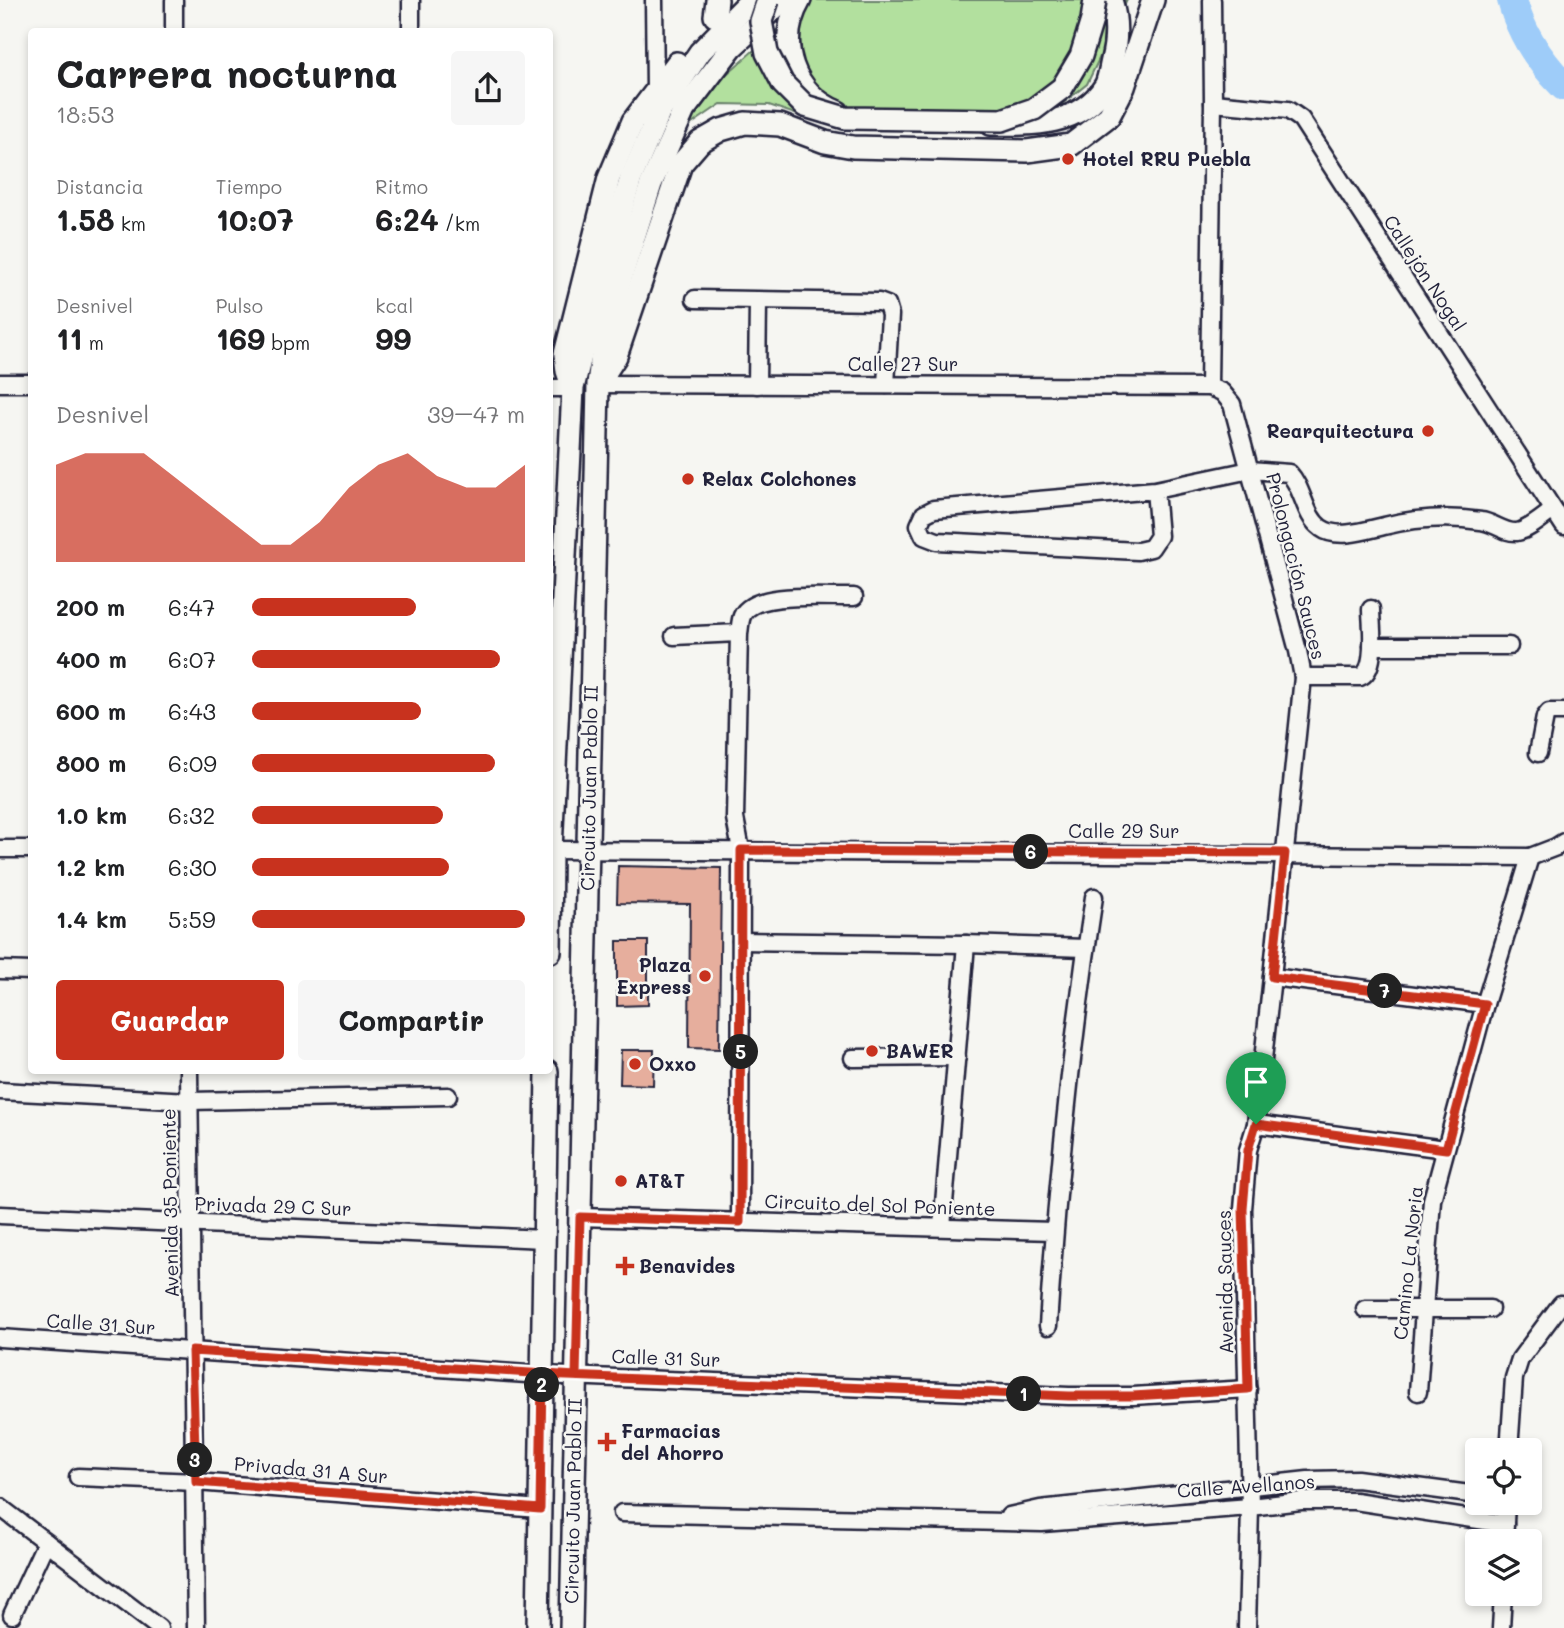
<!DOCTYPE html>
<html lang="es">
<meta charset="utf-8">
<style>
:root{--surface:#fff;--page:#f6f6f6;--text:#202124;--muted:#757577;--accent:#c8321e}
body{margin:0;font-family:Mali,sans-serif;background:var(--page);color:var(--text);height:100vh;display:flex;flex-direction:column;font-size:26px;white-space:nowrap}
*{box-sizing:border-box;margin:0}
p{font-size:23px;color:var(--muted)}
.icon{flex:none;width:38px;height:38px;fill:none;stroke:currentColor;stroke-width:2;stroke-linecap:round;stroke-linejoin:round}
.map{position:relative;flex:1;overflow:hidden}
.details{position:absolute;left:28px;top:28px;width:525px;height:1046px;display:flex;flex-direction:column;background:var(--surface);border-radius:7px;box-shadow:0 4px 10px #0003}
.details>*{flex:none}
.controls{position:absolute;left:1465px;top:1438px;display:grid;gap:14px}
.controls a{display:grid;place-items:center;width:77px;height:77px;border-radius:7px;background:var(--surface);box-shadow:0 4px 10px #0003;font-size:35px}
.pin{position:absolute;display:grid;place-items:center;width:60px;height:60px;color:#fff;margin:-72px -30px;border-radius:50% 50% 50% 0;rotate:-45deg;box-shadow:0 0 7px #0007}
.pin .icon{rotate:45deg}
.km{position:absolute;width:35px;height:35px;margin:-18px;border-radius:50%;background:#222;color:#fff;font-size:19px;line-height:35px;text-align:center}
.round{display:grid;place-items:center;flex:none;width:74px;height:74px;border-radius:7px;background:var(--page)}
.head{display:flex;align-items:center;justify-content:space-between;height:119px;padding:0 28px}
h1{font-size:38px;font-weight:800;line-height:52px}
.metrics{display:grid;grid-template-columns:repeat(3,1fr);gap:10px;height:119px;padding:7px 28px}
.metrics div{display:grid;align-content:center}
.metrics b{font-size:30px;font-weight:800}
.metrics small{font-size:19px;font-weight:400}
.metrics p{font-size:19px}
.chart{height:196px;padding:14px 28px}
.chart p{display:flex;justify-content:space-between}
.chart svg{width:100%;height:126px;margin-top:7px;fill:var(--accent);opacity:.7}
.cta{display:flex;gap:14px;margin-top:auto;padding:14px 28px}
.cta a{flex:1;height:80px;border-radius:7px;background:var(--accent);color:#fff;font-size:28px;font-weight:800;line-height:80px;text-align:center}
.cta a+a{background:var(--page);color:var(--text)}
ul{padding:0 28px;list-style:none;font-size:23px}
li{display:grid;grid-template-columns:112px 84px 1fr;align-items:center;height:52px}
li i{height:18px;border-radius:9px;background:var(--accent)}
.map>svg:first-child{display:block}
</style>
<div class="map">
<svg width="1564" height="1628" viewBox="0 0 1564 1628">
<rect width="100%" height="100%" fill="#f6f6f2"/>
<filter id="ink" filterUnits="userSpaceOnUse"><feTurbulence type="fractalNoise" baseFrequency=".0143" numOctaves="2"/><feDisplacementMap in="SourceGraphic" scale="14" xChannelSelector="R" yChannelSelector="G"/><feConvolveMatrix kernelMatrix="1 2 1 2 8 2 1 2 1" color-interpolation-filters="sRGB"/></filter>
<g filter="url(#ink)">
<path fill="#b2e09e" stroke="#6a816c" stroke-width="2" d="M811,0H1127L1087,84L1031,129L824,124L769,105L721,104L683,130L696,101Z"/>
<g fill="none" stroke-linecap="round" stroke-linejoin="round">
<path stroke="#9eccf9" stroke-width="30" d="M1512,0C1521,34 1539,61 1564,86"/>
</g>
<g fill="#e6ae9d" stroke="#22223b" stroke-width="2">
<path d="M618,866L721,868L719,1049L689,1048L690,904L617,903Z"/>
<path d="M617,941H648V1005L617,1006Z"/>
<path d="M621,1050H654L653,1085L620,1084Z"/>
</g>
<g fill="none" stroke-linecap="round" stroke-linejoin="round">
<g stroke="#22223b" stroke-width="21">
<g id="minor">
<path d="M174,0V32"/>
<path d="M411,0V32"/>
<path d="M654,0L655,91"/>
<path d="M1213,103L1288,110L1301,119L1564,526"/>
<path d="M695,299L879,302L887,305L890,315L886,385"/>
<path d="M0,383H32"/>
<path d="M598,384L1209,387L1222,392L1232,404L1298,651L1303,677L1272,977L1256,1124L1248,1150L1243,1209L1250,1507L1247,1628"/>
<path d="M757,385L758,301"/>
<path d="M1209,387L1213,103L1212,0"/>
<path d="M550,388H573"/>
<path d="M1155,490L1159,536L1151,548L1138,551L937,541L924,536L919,525L924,514L934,509L1155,490L1250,470L1289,473C1304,489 1304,516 1321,528C1337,540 1367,530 1384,526C1416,518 1448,516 1481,521C1493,522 1504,533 1517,532C1529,530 1543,517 1553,510"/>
<path d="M674,636L739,633"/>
<path d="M1372,646H1509"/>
<path d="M1303,677H1360C1378,670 1371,626 1371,609"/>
<path d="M1538,753L1545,717L1549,712H1564"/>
<path d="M0,849H32"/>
<path d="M550,850L1530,857L1556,847L1564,842"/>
<path d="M741,941L966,944L1086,948"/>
<path d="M0,970L32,971"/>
<path d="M1272,977L1485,1004"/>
<path d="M853,1058L957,1057"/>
<path d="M189,1071L196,1628"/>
<path d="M0,1091L190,1101L448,1096"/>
<path d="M1256,1124L1445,1149"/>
<path d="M0,1215L544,1239"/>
<path d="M580,1217L1054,1231"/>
<path d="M740,1222L741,850L735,818L739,633C740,628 740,621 742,616C753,590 829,598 854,597"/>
<path d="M942,1227L966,944"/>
<path d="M1365,1309H1490"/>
<path d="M1048,1326C1057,1183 1072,1039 1094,897"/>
<path d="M0,1338L542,1375L1069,1396H1133L1248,1389"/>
<path d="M1418,1392L1432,1200L1485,1004L1530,857"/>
<path d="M1509,1451L1514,1378L1520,1359L1561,1304"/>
<path d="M78,1477L196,1482L540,1509"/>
<path d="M0,1507L159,1628"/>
<path d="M622,1513L1042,1523L1250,1507L1301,1501H1355L1505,1524"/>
<path d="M1009,1516L1040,1509L1308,1480L1357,1479L1477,1495"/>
<path d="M1504,1542L1506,1503"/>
<path d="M12,1615L46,1542"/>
<path d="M1501,1628L1503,1594"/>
</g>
</g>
<g stroke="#22223b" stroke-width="26">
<g id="secondary">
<path d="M800,0C775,43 793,94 838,112"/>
<path d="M715,16L717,0"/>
<path d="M991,124C1033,125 1080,126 1105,86C1109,79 1110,68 1112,60C1117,40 1117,19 1111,0"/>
<path d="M603,376L616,356L681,164L700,142L721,130L745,123L780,125L825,142L853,147L1027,151L1071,145L1109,116L1124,87L1153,0"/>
<path d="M572,386L567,371L565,354L609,178L633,121L677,63"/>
<path d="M550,952L551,850L573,388L599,284L631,178L660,111L700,52L751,0"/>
<path d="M538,1628L547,1071"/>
<path d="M571,1628L598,384L603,347L619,284L651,184L684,110L732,47L783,0"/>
</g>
</g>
<use href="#minor" stroke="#f6f6f2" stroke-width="16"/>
<use href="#secondary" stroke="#f6f6f2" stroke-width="21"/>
<g stroke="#22223b" stroke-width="26" stroke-linecap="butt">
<path id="secondary-bridge" d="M768,0L761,21L767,53L783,84L805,106L845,118L1002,120L1034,109L1062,88L1081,56L1092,20L1095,0"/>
</g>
<use href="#secondary-bridge" stroke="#f6f6f2" stroke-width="21"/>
</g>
</g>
<g fill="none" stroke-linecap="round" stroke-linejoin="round" filter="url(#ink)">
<g stroke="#fff" stroke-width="14">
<path id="route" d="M1256,1124L1248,1150L1243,1209L1248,1389L1133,1396H1069L542,1375L540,1509L196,1482L192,1351L576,1376L580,1217L740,1222L741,850L1285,853L1272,977L1485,1004L1446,1149L1256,1124"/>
</g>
<use href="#route" stroke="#c8321e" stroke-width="9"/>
</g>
<g fill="#c8321e" stroke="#f6f6f2" stroke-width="2.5">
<circle cx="1068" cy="159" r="7"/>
<circle cx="1428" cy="431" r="7"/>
<circle cx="688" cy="479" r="7"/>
<circle cx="705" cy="976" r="7"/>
<circle cx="872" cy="1051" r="7"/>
<circle cx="635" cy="1064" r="7"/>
<circle cx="621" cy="1181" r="7"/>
<path d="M621.5 1255.5h7v7h7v7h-7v7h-7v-7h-7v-7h7z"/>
<path d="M603.5 1431.5h7v7h7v7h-7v7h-7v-7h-7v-7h7z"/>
</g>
<g text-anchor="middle" stroke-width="5" stroke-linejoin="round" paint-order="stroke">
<g font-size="19" font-weight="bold" fill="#22223b" stroke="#f6f6f2" text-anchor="start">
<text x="1082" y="166">Hotel RRU Puebla</text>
<text x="1414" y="438" text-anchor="end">Rearquitectura</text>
<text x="702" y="486">Relax Colchones</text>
<text x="691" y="972" text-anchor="end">Plaza<tspan x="691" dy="22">Express</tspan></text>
<text x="886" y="1058">BAWER</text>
<text x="649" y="1071">Oxxo</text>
<text x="635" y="1188">AT&amp;T</text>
<text x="639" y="1273">Benavides</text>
<text x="621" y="1438">Farmacias<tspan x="621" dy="22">del Ahorro</tspan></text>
</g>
<g font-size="19" fill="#22223b" stroke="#f6f6f2">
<text transform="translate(1425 273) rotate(57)" y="7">Callejón Nogal</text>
<text x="903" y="371">Calle 27 Sur</text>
<text transform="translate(1296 566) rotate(76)" y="7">Prolongación Sauces</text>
<text transform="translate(589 788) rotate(-89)" y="7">Circuito Juan Pablo II</text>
<text x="1124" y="838">Calle 29 Sur</text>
<text transform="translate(170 1203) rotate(-91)" y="7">Avenida 35 Poniente</text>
<text transform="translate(880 1205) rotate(2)" y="7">Circuito del Sol Poniente</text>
<text transform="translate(273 1206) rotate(2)" y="7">Privada 29 C Sur</text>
<text transform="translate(1408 1263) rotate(-84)" y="7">Camino La Noria</text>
<text transform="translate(1225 1282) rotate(-91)" y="7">Avenida Sauces</text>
<text transform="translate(101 1324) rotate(4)" y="7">Calle 31 Sur</text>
<text transform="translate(666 1358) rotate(2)" y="7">Calle 31 Sur</text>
<text transform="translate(311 1470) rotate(5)" y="7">Privada 31 A Sur</text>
<text transform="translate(1246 1486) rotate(-4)" y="7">Calle Avellanos</text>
<text transform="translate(573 1501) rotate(-89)" y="7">Circuito Juan Pablo II</text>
</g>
</g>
</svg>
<div class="controls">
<a><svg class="icon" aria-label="locate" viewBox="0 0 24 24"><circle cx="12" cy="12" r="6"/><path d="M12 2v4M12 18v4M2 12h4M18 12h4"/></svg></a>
<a><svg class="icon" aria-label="layers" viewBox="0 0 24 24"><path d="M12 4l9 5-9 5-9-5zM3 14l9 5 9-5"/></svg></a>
</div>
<div class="pin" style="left:1256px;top:1124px;background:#1e9e55"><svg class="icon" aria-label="arrive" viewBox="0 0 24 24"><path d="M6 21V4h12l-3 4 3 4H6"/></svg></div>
<b class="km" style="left:1024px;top:1394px">1</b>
<b class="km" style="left:542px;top:1385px">2</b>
<b class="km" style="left:195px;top:1460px">3</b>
<b class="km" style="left:741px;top:1052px">5</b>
<b class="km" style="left:1031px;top:852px">6</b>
<b class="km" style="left:1385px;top:991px">7</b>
<section class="details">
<div class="head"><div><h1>Carrera nocturna</h1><p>18:53</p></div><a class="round"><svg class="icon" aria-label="share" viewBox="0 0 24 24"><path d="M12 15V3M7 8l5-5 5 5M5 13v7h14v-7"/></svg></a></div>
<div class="metrics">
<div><p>Distancia</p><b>1.58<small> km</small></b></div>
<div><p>Tiempo</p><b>10:07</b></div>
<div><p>Ritmo</p><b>6:24<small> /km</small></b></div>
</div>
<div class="metrics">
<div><p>Desnivel</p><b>11<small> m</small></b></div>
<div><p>Pulso</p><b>169<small> bpm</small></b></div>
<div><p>kcal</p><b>99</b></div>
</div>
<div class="chart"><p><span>Desnivel</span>39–47 m</p>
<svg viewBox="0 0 160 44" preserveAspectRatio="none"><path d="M0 44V10L10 6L20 6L30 6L40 14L50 22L60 30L70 38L80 38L90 30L100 18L110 10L120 6L130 14L140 18L150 18L160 10V44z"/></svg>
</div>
<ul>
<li><b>200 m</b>6:47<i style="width:60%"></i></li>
<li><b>400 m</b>6:07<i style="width:91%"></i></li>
<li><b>600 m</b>6:43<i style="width:62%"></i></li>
<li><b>800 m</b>6:09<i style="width:89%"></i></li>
<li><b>1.0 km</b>6:32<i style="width:70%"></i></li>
<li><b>1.2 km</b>6:30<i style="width:72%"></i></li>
<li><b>1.4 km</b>5:59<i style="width:100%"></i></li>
</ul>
<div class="cta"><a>Guardar</a><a>Compartir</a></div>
</section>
</div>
